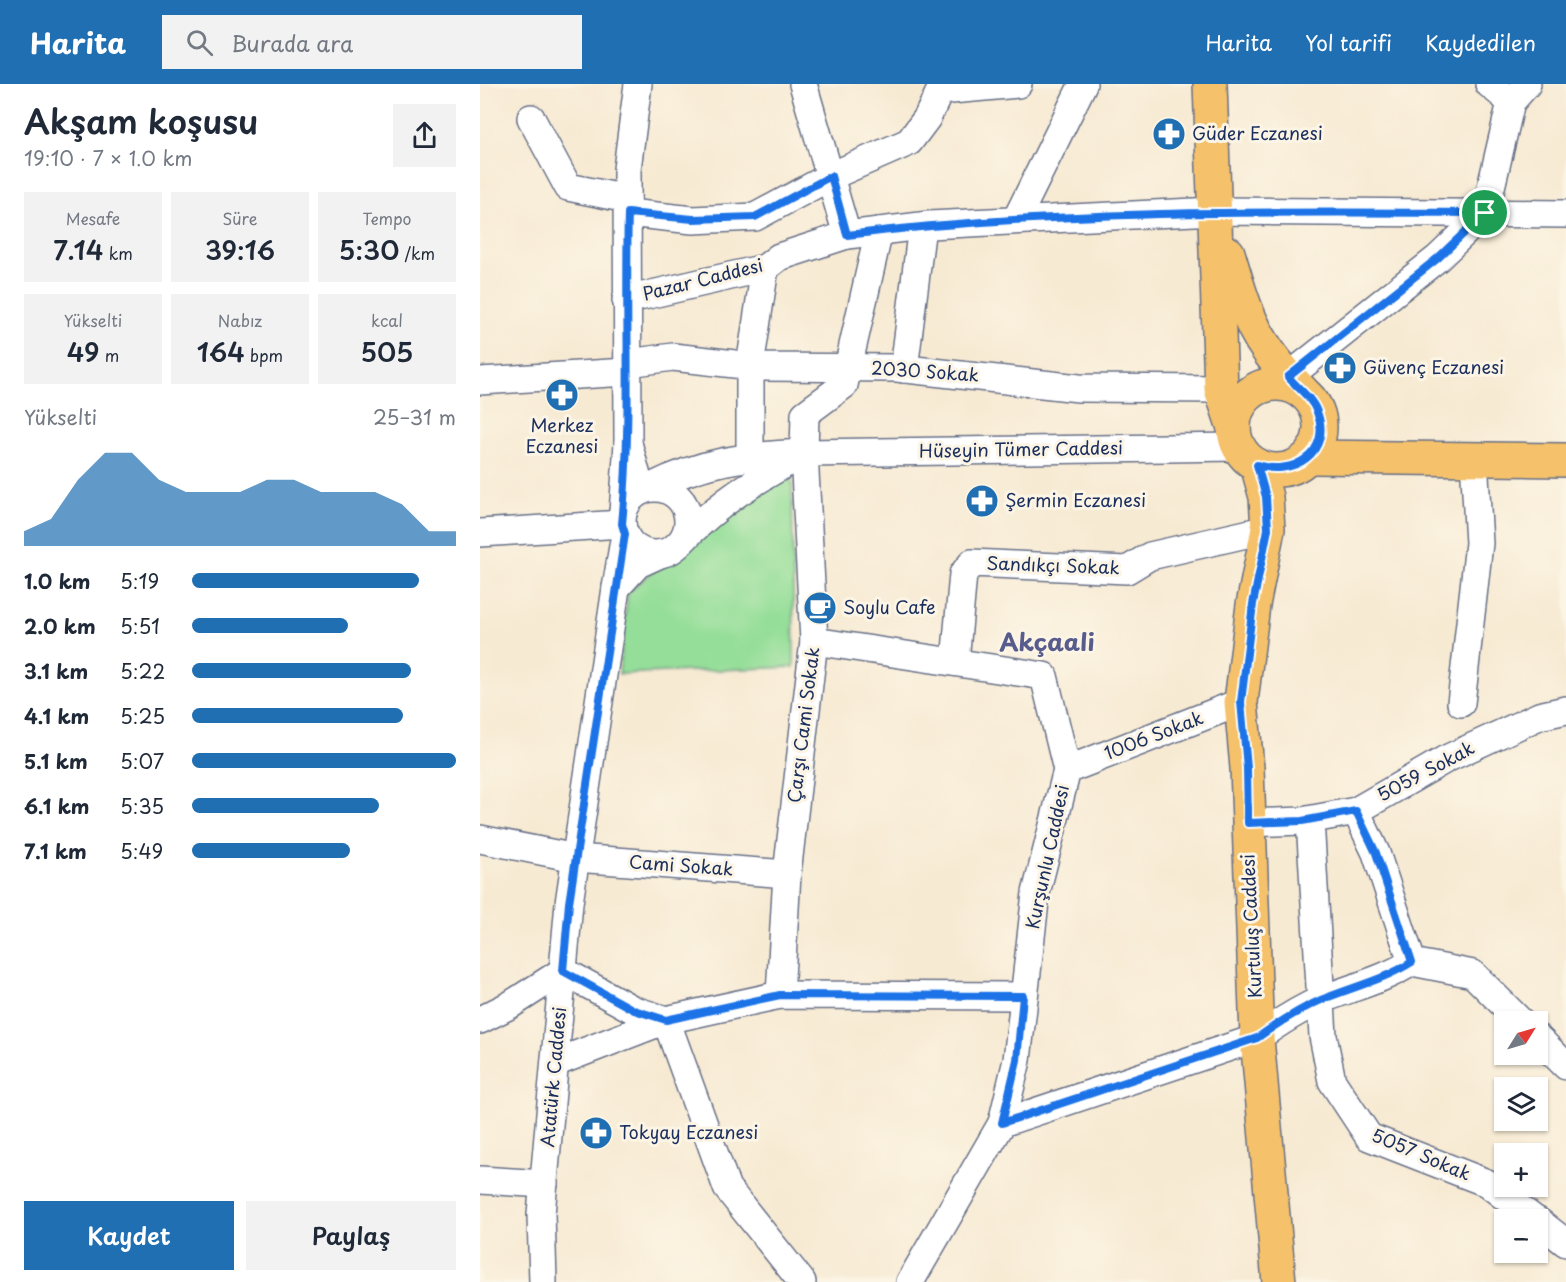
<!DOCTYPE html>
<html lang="tr">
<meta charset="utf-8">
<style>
:root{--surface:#fff;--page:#f2f2f3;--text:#1f2937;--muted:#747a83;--accent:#1f6fb2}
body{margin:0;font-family:"Playpen Sans",sans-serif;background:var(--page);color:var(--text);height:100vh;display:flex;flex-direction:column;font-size:22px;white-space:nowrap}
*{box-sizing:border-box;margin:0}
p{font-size:20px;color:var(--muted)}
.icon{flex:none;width:33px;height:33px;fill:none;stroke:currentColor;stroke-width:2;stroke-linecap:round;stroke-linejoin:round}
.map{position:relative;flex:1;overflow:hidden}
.details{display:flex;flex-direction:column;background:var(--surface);width:480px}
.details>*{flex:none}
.needle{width:39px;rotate:53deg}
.tools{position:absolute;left:1014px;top:927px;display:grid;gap:12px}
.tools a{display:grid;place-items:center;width:54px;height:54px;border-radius:0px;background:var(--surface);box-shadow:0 2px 4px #0004;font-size:30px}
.pin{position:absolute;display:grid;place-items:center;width:51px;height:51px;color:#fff;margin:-26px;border:3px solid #fff;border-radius:50%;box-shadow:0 2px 6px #0007}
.round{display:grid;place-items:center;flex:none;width:63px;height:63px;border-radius:0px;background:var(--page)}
.overview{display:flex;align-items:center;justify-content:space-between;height:102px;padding:0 24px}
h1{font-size:33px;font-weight:600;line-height:45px}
.stats{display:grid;grid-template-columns:repeat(3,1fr);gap:9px;height:102px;padding:6px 24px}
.stats div{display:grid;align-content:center;border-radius:0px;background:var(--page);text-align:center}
.stats b{font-size:26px;font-weight:600}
.stats small{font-size:16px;font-weight:400}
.stats p{font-size:16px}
.chart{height:168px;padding:12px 24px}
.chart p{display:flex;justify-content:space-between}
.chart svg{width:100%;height:108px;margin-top:6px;fill:var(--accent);opacity:.7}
.button{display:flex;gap:12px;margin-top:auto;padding:12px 24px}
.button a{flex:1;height:69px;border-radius:0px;background:var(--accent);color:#fff;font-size:24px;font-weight:600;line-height:69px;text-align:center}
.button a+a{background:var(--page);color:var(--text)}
ul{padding:0 24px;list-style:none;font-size:20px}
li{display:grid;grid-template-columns:96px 72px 1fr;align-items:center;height:45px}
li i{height:15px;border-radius:8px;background:var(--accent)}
header{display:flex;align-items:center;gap:36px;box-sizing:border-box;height:84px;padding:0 30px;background:var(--accent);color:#fff}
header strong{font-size:28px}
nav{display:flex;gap:33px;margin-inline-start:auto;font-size:21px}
.search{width:420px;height:54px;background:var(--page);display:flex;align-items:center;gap:15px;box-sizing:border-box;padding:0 21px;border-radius:0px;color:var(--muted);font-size:22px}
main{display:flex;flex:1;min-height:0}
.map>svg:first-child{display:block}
</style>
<header>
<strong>Harita</strong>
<div class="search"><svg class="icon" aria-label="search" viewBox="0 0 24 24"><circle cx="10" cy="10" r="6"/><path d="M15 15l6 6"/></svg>Burada ara</div>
<nav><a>Harita</a><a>Yol tarifi</a><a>Kaydedilen</a></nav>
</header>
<main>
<section class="details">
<div class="overview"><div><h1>Akşam koşusu</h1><p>19:10 · 7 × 1.0 km</p></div><a class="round"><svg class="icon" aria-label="share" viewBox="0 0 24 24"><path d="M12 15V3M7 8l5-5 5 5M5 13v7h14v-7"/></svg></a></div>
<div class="stats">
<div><p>Mesafe</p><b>7.14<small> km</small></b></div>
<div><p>Süre</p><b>39:16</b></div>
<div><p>Tempo</p><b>5:30<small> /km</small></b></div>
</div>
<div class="stats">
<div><p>Yükselti</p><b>49<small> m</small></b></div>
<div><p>Nabız</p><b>164<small> bpm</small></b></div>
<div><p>kcal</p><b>505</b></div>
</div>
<div class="chart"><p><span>Yükselti</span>25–31 m</p>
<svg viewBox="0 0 160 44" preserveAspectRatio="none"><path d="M0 44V38L10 33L20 17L30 6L40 6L50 17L60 22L70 22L80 22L90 17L100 17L110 22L120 22L130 22L140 27L150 38L160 38V44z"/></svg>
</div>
<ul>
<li><b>1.0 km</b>5:19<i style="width:86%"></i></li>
<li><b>2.0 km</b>5:51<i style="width:59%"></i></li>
<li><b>3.1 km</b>5:22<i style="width:83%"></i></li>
<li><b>4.1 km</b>5:25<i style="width:80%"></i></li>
<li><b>5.1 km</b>5:07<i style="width:100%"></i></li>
<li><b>6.1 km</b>5:35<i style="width:71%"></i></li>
<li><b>7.1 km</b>5:49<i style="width:60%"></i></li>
</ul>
<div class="button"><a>Kaydet</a><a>Paylaş</a></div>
</section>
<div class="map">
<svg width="1086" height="1198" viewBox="0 0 1086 1198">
<rect width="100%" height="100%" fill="#fcf5e5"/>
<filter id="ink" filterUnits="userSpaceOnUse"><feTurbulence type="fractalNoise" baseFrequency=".0167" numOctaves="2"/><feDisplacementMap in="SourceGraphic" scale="12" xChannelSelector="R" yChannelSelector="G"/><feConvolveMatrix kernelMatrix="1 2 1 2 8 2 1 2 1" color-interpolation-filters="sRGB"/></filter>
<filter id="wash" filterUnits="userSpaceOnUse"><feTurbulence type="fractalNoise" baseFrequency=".008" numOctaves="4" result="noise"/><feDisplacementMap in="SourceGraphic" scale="24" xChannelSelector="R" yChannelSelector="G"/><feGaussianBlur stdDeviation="1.35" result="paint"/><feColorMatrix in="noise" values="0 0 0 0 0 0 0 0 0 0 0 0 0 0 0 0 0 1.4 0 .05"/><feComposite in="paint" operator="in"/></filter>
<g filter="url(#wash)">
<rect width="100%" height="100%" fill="#f7ead3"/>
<path fill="#95de99" stroke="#58867c" stroke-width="1.5" d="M312,387L314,583L139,590L148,508L199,467L228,440Z"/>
</g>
<g filter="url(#ink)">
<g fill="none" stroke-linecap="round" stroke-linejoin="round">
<g stroke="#687087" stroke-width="30">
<g id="minor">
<path d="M323,0L367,151"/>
<path d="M1009,0L1031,18"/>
<path d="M460,7L538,0"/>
<path d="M51,34L88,103L147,115"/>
<path d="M148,129L213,136L275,133L351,92L429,58L447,34L460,7"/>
<path d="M1005,129L1031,18L1047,0"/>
<path d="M536,136L603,0"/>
<path d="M146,216L285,184L299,173L367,151L449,141L735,127L1086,130"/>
<path d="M148,279L193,273L281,283L417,284L599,304L741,305"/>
<path d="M424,285L442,142"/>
<path d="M808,293L958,174L1005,129"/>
<path d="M0,297L147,288"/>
<path d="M148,359L147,85L158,0"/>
<path d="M324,369L758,363"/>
<path d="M270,372V282L285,184"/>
<path d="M169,404C223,377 264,372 324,369C273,398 240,417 199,460"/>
<circle cx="175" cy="437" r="33"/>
<path d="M143,429L148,359L161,407"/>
<path d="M0,449L142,440"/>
<path d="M145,450L136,504L158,480L180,470"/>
<path d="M334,557L564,592L587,686L556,809L537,976L522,1039L430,1198"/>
<path d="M475,578L483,490L492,479L647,486L670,472L788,445"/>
<path d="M981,619L999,459L994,375"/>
<path d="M587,686L761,618"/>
<path d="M876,727L896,769L932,878L993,890L1041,938"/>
<path d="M830,736L843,952L852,997L889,1053L1007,1099L1055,1136"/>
<path d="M768,739L822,737L876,727L966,675L1059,632L1086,626"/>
<path d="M0,755L96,774L307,790"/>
<path d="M300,911L307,790L334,557L324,369L325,330L364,301L399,147"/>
<path d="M0,936L30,921L83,887L154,926L186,936L247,1104L322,1198"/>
<path d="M1058,954L1086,982"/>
<path d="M75,979L186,936L300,911L543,912"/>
<path d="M522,1039L777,954C798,939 818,926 841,916C872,903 904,896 932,878"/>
<path d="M0,1096L64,1100"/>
<path d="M1058,1137L1086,1159"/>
<path d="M63,1198L61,1130L89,819L136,504"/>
</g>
</g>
<g stroke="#687087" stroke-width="36">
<g id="major">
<path d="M730,0L741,305L754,344"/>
<path d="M748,169C767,233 774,258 822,307"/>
<circle cx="797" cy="343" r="43"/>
<path d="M829,373L1086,376"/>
<path d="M777,381L786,413L788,445L773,521L761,618L767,684L777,954L799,1198"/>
</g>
</g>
<use href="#minor" stroke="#fff" stroke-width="27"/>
<use href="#major" stroke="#f5c16b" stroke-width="33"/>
</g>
</g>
<g fill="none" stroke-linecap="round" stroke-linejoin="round" filter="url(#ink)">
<g stroke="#fff" stroke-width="12">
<path id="route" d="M351,92L367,151C579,125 792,128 1005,129L958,174L808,293C818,304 832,314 837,328C853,369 812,393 777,381L786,413L788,445L773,520L761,618L767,684L768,739L822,737L876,727L896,769L932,878C904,896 872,903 841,916C818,926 798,939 777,954L522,1039L537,976L543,912L300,911L186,936L154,926L83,887L89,819L145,450L142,440C152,336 145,233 148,129L213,135L275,133Z"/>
</g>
<use href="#route" stroke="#1a73e8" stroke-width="8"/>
</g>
<defs>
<g id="pharmacy-disc" transform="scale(1.725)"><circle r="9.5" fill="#1f6fb2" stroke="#fcf5e5"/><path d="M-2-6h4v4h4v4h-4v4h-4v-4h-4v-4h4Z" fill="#fff"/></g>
<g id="cafe-disc" transform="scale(1.725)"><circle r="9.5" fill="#1f6fb2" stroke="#fcf5e5"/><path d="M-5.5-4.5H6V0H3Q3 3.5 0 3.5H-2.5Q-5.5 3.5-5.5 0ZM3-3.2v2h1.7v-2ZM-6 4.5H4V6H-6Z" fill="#fff"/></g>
</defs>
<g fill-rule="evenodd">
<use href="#pharmacy-disc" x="689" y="50"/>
<use href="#pharmacy-disc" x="860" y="284"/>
<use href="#pharmacy-disc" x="82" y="311"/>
<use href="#pharmacy-disc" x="502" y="417"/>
<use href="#cafe-disc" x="340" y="524"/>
<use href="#pharmacy-disc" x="116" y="1049"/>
</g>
<g text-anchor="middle" stroke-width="6" stroke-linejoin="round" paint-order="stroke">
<g font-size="18" fill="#1b2f5e" stroke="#fcf5e5" text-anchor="start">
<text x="712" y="56">Güder Eczanesi</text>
<text x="883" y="290">Güvenç Eczanesi</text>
<text x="82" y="348" text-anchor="middle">Merkez<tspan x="82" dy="21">Eczanesi</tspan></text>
<text x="525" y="423">Şermin Eczanesi</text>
<text x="363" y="530">Soylu Cafe</text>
<text x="139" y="1055">Tokyay Eczanesi</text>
</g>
<g font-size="18" fill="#1b2f5e" stroke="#fcf5e5">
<text transform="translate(223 196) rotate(-14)" y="6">Pazar Caddesi</text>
<text transform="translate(445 288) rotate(4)" y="6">2030 Sokak</text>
<text transform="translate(541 366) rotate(-1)" y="6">Hüseyin Tümer Caddesi</text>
<text transform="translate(573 482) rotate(2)" y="6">Sandıkçı Sokak</text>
<text transform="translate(324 641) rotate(-83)" y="6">Çarşı Cami Sokak</text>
<text transform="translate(674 652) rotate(-21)" y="6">1006 Sokak</text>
<text transform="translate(946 688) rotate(-28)" y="6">5059 Sokak</text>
<text transform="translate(568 773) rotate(-78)" y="6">Kurşunlu Caddesi</text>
<text transform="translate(201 782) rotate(4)" y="6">Cami Sokak</text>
<text transform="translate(772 842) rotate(-93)" y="6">Kurtuluş Caddesi</text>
<text transform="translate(74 993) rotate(-85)" y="6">Atatürk Caddesi</text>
<text transform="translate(941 1071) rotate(23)" y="6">5057 Sokak</text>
</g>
<g font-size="24" font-weight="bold" fill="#585c8d" stroke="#fcf5e5">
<text x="567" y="567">Akçaali</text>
</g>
</g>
</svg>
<div class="tools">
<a><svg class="needle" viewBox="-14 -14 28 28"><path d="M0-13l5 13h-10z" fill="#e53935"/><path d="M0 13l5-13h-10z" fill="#747a83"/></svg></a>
<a><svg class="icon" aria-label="layers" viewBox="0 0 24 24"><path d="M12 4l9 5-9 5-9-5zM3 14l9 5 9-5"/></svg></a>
<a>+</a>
<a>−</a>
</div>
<div class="pin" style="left:1005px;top:129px;background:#1e9e55"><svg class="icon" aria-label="arrive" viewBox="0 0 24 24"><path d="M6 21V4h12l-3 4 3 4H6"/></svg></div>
</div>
</main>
